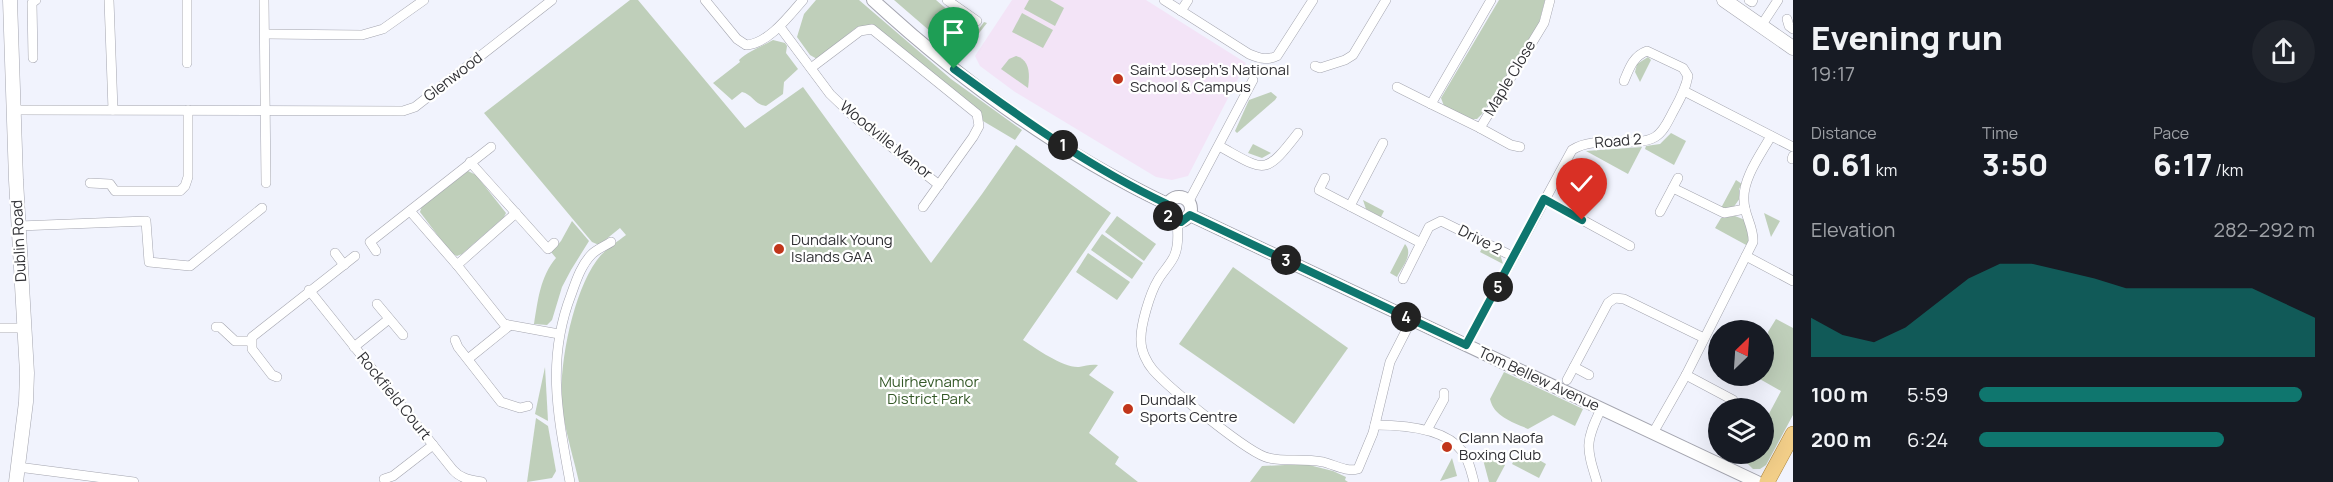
<!DOCTYPE html>
<meta charset="utf-8">
<style>
:root{--surface:#171b24;--page:#20242c;--text:#f1f3f6;--muted:#9ea1a6;--accent:#0f766e}
body{margin:0;font-family:Manrope,sans-serif;background:var(--page);color:var(--text);height:100vh;display:flex;flex-direction:column;font-size:22px;white-space:nowrap}
*{box-sizing:border-box;margin:0}
p{font-size:20px;color:var(--muted)}
.icon{flex:none;width:33px;height:33px;fill:none;stroke:currentColor;stroke-width:2;stroke-linecap:round;stroke-linejoin:round}
.map{position:relative;flex:1;overflow:hidden}
.sheet{display:flex;flex-direction:column;background:var(--surface);width:540px}
.sheet>*{flex:none}
.needle{width:39px;rotate:25deg}
.buttons{position:absolute;left:1708px;top:320px;display:grid;gap:12px}
.buttons a{display:grid;place-items:center;width:66px;height:66px;border-radius:50%;background:var(--surface);box-shadow:0 6px 24px #0002;font-size:30px}
.pin{position:absolute;display:grid;place-items:center;width:51px;height:51px;color:#fff;margin:-62px -26px;border-radius:50% 50% 50% 0;rotate:-45deg;box-shadow:0 0 6px #0007}
.pin .icon{rotate:45deg}
.km{position:absolute;width:30px;height:30px;margin:-15px;border-radius:50%;background:#222;color:#fff;font-size:16px;line-height:30px;text-align:center}
.round{display:grid;place-items:center;flex:none;width:63px;height:63px;border-radius:32px;background:var(--page)}
.head{display:flex;align-items:center;justify-content:space-between;height:102px;padding:0 18px}
h1{font-size:33px;font-weight:800;line-height:45px}
.stats{display:grid;grid-template-columns:repeat(3,1fr);gap:9px;height:102px;padding:6px 18px}
.stats div{display:grid;align-content:center}
.stats b{font-size:30px;font-weight:800}
.stats small{font-size:16px;font-weight:400}
.stats p{font-size:16px}
.chart{height:168px;padding:12px 18px}
.chart p{display:flex;justify-content:space-between}
.chart svg{width:100%;height:108px;margin-top:6px;fill:var(--accent);opacity:.7}
ul{padding:0 18px;list-style:none;font-size:20px}
li{display:grid;grid-template-columns:96px 72px 1fr;align-items:center;height:45px}
li i{height:15px;border-radius:8px;background:var(--accent)}
main{display:flex;flex:1;min-height:0}
.map>svg:first-child{display:block}
</style>
<main>
<div class="map">
<svg width="1793" height="482" viewBox="0 0 1793 482">
<rect width="100%" height="100%" fill="#f1f3fd"/>
<path fill="#f3e4f7" d="M1012,0H1146L1246,63L1188,176L1172,180L1156,177L1015,92L980,66L975,56Z"/>
<g fill="#bfcfba">
<path d="M630,0H638L745,128L803,87L931,263L982,194L1016,145L1111,213L1023,340C1037,349 1063,368 1079,367C1086,366 1090,364 1098,365L1089,375L1114,392L1089,433L1119,457L1115,464L1138,482H579C574,460 567,437 563,414C556,374 573,286 601,255C608,248 618,241 626,235L620,228L599,245L592,242L484,113Z"/>
<path d="M816,0H859L951,79L1022,130L1015,140L983,121L982,116L976,108L872,25L857,27L817,59L810,55L797,37L804,14Z"/>
<path d="M894,0H936L951,13V19L947,30L957,36L965,25L979,29L984,22L987,23L960,57Z"/>
<path d="M1029,0H1050L1064,8L1055,26L1024,9Z"/>
<path d="M1499,0H1545L1539,23L1482,114L1477,119H1472L1444,106L1441,98Z"/>
<path d="M1022,13L1053,30L1043,48L1012,32Z"/>
<path d="M773,40L785,43L787,46L786,53L798,69L784,82L783,94L766,106C755,105 752,94 742,92L732,100L713,83L740,62L739,60C749,51 761,47 773,40Z"/>
<path d="M1016,56C1030,60 1030,74 1028,88L1001,69L1009,59Z"/>
<path d="M1648,57L1651,60L1640,82L1635,72L1637,64Z"/>
<path d="M1271,92L1277,97L1275,100L1237,133L1235,131L1249,100Z"/>
<path d="M1671,133L1686,141L1674,165L1645,149L1646,146L1660,144Z"/>
<path d="M1253,144L1271,153L1262,158L1248,153Z"/>
<path d="M1642,147L1628,174L1586,151Z"/>
<path d="M468,171L476,175L506,213L504,217L462,254L457,256L451,253L420,212L422,206Z"/>
<path d="M1736,180L1742,184L1739,189L1740,198L1733,208H1721Z"/>
<path d="M1363,200L1384,211L1381,217L1366,209Z"/>
<path d="M1764,213L1780,221L1771,237Z"/>
<path d="M1117,216L1156,244L1144,261L1105,232Z"/>
<path d="M1735,216L1745,220L1750,235L1748,246L1715,228L1721,218Z"/>
<path d="M572,221L589,241L571,270L562,287L552,320L547,325L534,324C538,300 540,277 556,258L551,252L561,241Z"/>
<path d="M1102,234L1143,263L1132,279L1091,250Z"/>
<path d="M1405,244C1414,254 1402,267 1397,277L1390,273Z"/>
<path d="M1484,245L1500,254L1503,264L1480,252Z"/>
<path d="M1088,253L1130,282L1117,300L1076,272Z"/>
<path d="M1233,267L1348,348L1294,424L1179,344Z"/>
<path d="M1776,319L1793,328V415L1766,465L1760,469H1753L1747,463L1731,453H1764V423L1781,391L1758,378L1760,375H1764V367L1772,351L1768,332Z"/>
<path d="M545,367L548,421L535,414Z"/>
<path d="M1504,372L1583,409L1575,426L1553,415L1528,429C1513,422 1494,417 1490,399Z"/>
<path d="M536,418L548,426L556,471L552,478L527,482Z"/>
<path d="M1520,449L1546,464L1539,478L1512,464Z"/>
<path d="M1481,452L1505,465L1496,482H1489Z"/>
<path d="M1452,458L1457,476L1440,481Z"/>
<path d="M1305,464L1333,471L1346,477L1345,480L1348,482H1250L1262,466Z"/>
</g>
<g fill="none" stroke-linecap="round" stroke-linejoin="round">
<g stroke="#a4a5af" stroke-width="10">
<g id="minor">
<path d="M109,0L113,110"/>
<path d="M187,0V63"/>
<path d="M264,0L266,183"/>
<path d="M705,0L737,39L746,45C768,44 789,16 803,0"/>
<path d="M947,0L977,21"/>
<path d="M1164,0L1249,54C1259,58 1266,61 1277,56L1313,0"/>
<path d="M1491,0L1431,104L1480,128L1544,23L1550,0"/>
<path d="M1749,0L1752,2L1753,0"/>
<path d="M1181,11L1188,0"/>
<path d="M1787,19L1789,26L1793,29"/>
<path d="M1761,26L1778,0"/>
<path d="M780,27L830,94L853,116L939,185"/>
<path d="M954,28L962,11"/>
<path d="M265,34L362,35L383,29L424,0"/>
<path d="M33,58L32,3L36,0"/>
<path d="M1315,66L1320,68L1345,60L1353,55L1386,0"/>
<path d="M811,68L860,31L872,29L977,114L979,126L973,137L923,207"/>
<path d="M1397,87L1431,104"/>
<path d="M1684,91L1793,147"/>
<path d="M14,110L403,111L415,107L552,0"/>
<path d="M1480,128L1511,145L1520,147"/>
<path d="M1219,146C1265,171 1264,177 1298,133"/>
<path d="M1792,159L1793,156"/>
<path d="M470,162L548,249L554,243"/>
<path d="M1325,178L1319,190L1421,243"/>
<path d="M90,183L110,184L115,191H180L185,186L188,177V110"/>
<path d="M1673,188L1724,213L1745,209"/>
<path d="M1544,199L1630,246"/>
<path d="M1189,201L1253,80"/>
<path d="M1350,206L1383,143"/>
<path d="M410,211L457,265L504,324L559,334"/>
<path d="M1660,212L1678,178"/>
<path d="M1177,222C1178,232 1179,244 1175,254C1172,263 1163,271 1158,280C1150,293 1140,326 1141,341C1141,351 1147,363 1153,370C1168,387 1250,455 1269,458C1285,462 1304,458 1323,462C1335,465 1346,472 1358,469L1373,433L1390,362L1412,319"/>
<path d="M19,226L146,221L149,262L190,266L262,208"/>
<path d="M376,251L370,242L491,147"/>
<path d="M335,253L344,265"/>
<path d="M1746,256L1793,281"/>
<path d="M457,265L516,213"/>
<path d="M1403,279L1429,227L1441,221L1514,257"/>
<path d="M309,290L453,470C461,479 471,480 482,482"/>
<path d="M377,304L403,335"/>
<path d="M216,327H220L235,341H251"/>
<path d="M0,328H25"/>
<path d="M455,340L458,347L501,402L520,408L528,406"/>
<path d="M1466,345L1572,150C1596,134 1634,149 1655,137C1664,132 1669,119 1674,110C1680,99 1686,88 1688,76L1683,68L1647,51C1633,56 1629,69 1624,81"/>
<path d="M354,347L389,319"/>
<path d="M468,359L509,326"/>
<path d="M1574,367L1589,375"/>
<path d="M1686,375L1733,400"/>
<path d="M277,377L272,375L252,349V337L355,256"/>
<path d="M1567,380L1608,303L1615,298L1624,299L1704,338"/>
<path d="M1375,425C1401,425 1445,428 1462,451C1469,460 1471,471 1474,482"/>
<path d="M1427,430L1444,399V393"/>
<path d="M1653,433L1686,375L1753,242C1754,227 1744,215 1744,201C1742,179 1761,154 1771,136"/>
<path d="M18,467L134,482"/>
<path d="M384,479L393,476L433,445"/>
<path d="M570,482C558,416 546,360 571,295C576,281 581,265 592,254C597,249 605,246 611,242"/>
<path d="M1597,482C1586,447 1585,442 1601,409"/>
</g>
</g>
<g stroke="#a4a5af" stroke-width="14">
<g id="tertiary">
<path d="M873,0C960,80 1060,153 1167,204"/>
<circle cx="1179" cy="209" r="12"/>
<path d="M1190,215L1757,482"/>
</g>
</g>
<g stroke="#a4a5af" stroke-width="15">
<g id="secondary">
<path d="M10,0L16,180L27,373L26,402L16,482"/>
<path d="M1724,0L1793,48"/>
</g>
</g>
<g stroke="#aa8339" stroke-width="16">
<path id="primary" d="M1767,482L1793,434"/>
</g>
<use href="#minor" stroke="#fff" stroke-width="9"/>
<use href="#tertiary" stroke="#fff" stroke-width="12"/>
<use href="#secondary" stroke="#fff" stroke-width="14"/>
<use href="#primary" stroke="#f3cf89" stroke-width="15"/>
</g>
<g fill="none" stroke-linecap="round" stroke-linejoin="round">
<g stroke="#fff" stroke-width="12">
<path id="route" d="M954,69C1022,119 1091,168 1167,204L1166,212L1173,221L1181,222L1190,215L1466,345L1544,199L1582,220"/>
</g>
<use href="#route" stroke="#0f766e" stroke-width="8"/>
</g>
<g fill="#c1361b" stroke="#fff" stroke-width="2">
<circle cx="1118" cy="79" r="6"/>
<circle cx="779" cy="249" r="6"/>
<circle cx="1128" cy="409" r="6"/>
<circle cx="1447" cy="447" r="6"/>
</g>
<g text-anchor="middle" stroke-width="4.5" stroke-linejoin="round" paint-order="stroke">
<g font-size="15" fill="#313135" stroke="#fff" text-anchor="start">
<text x="1130" y="75">Saint Joseph's National<tspan x="1130" dy="17">School &amp; Campus</tspan></text>
<text x="791" y="245">Dundalk Young<tspan x="791" dy="17">Islands GAA</tspan></text>
<text x="1140" y="405">Dundalk<tspan x="1140" dy="17">Sports Centre</tspan></text>
<text x="1459" y="443">Clann Naofa<tspan x="1459" dy="17">Boxing Club</tspan></text>
</g>
<g font-size="15" fill="#313135" stroke="#fff">
<text transform="translate(453 77) rotate(-38)" y="5">Glenwood</text>
<text transform="translate(1510 78) rotate(-59)" y="5">Maple Close</text>
<text transform="translate(886 140) rotate(39)" y="5">Woodville Manor</text>
<text transform="translate(1618 141) rotate(-5)" y="5">Road 2</text>
<text transform="translate(1480 240) rotate(27)" y="5">Drive 2</text>
<text transform="translate(19 241) rotate(-93)" y="5">Dublin Road</text>
<text transform="translate(1539 379) rotate(25)" y="5">Tom Bellew Avenue</text>
<text transform="translate(394 396) rotate(51)" y="5">Rockfield Court</text>
</g>
<g font-size="15" fill="#355928" stroke="#fff">
<text x="929" y="387">Muirhevnamor<tspan x="929" dy="17">District Park</tspan></text>
</g>
</g>
</svg>
<div class="buttons">
<a><svg class="needle" viewBox="-14 -14 28 28"><path d="M0-13l5 13h-10z" fill="#e53935"/><path d="M0 13l5-13h-10z" fill="#9ea1a6"/></svg></a>
<a><svg class="icon" aria-label="layers" viewBox="0 0 24 24"><path d="M12 4l9 5-9 5-9-5zM3 14l9 5 9-5"/></svg></a>
</div>
<div class="pin" style="left:954px;top:69px;background:#1e9e55"><svg class="icon" aria-label="arrive" viewBox="0 0 24 24"><path d="M6 21V4h12l-3 4 3 4H6"/></svg></div>
<div class="pin" style="left:1582px;top:220px;background:#d93025"><svg class="icon" aria-label="check" viewBox="0 0 24 24"><path d="M5 12l5 5 9-10"/></svg></div>
<b class="km" style="left:1063px;top:145px">1</b>
<b class="km" style="left:1168px;top:216px">2</b>
<b class="km" style="left:1286px;top:260px">3</b>
<b class="km" style="left:1406px;top:317px">4</b>
<b class="km" style="left:1498px;top:287px">5</b>
</div>
<section class="sheet">
<div class="head"><div><h1>Evening run</h1><p>19:17</p></div><a class="round"><svg class="icon" aria-label="share" viewBox="0 0 24 24"><path d="M12 15V3M7 8l5-5 5 5M5 13v7h14v-7"/></svg></a></div>
<div class="stats">
<div><p>Distance</p><b>0.61<small> km</small></b></div>
<div><p>Time</p><b>3:50</b></div>
<div><p>Pace</p><b>6:17<small> /km</small></b></div>
</div>
<div class="chart"><p><span>Elevation</span>282–292 m</p>
<svg viewBox="0 0 160 44" preserveAspectRatio="none"><path d="M0 44V28L10 35L20 38L30 32L40 22L50 12L60 6L70 6L80 9L90 12L100 16L110 16L120 16L130 16L140 16L150 22L160 28V44z"/></svg>
</div>
<ul>
<li><b>100 m</b>5:59<i style="width:96%"></i></li>
<li><b>200 m</b>6:24<i style="width:73%"></i></li>
</ul>
</section>
</main>
